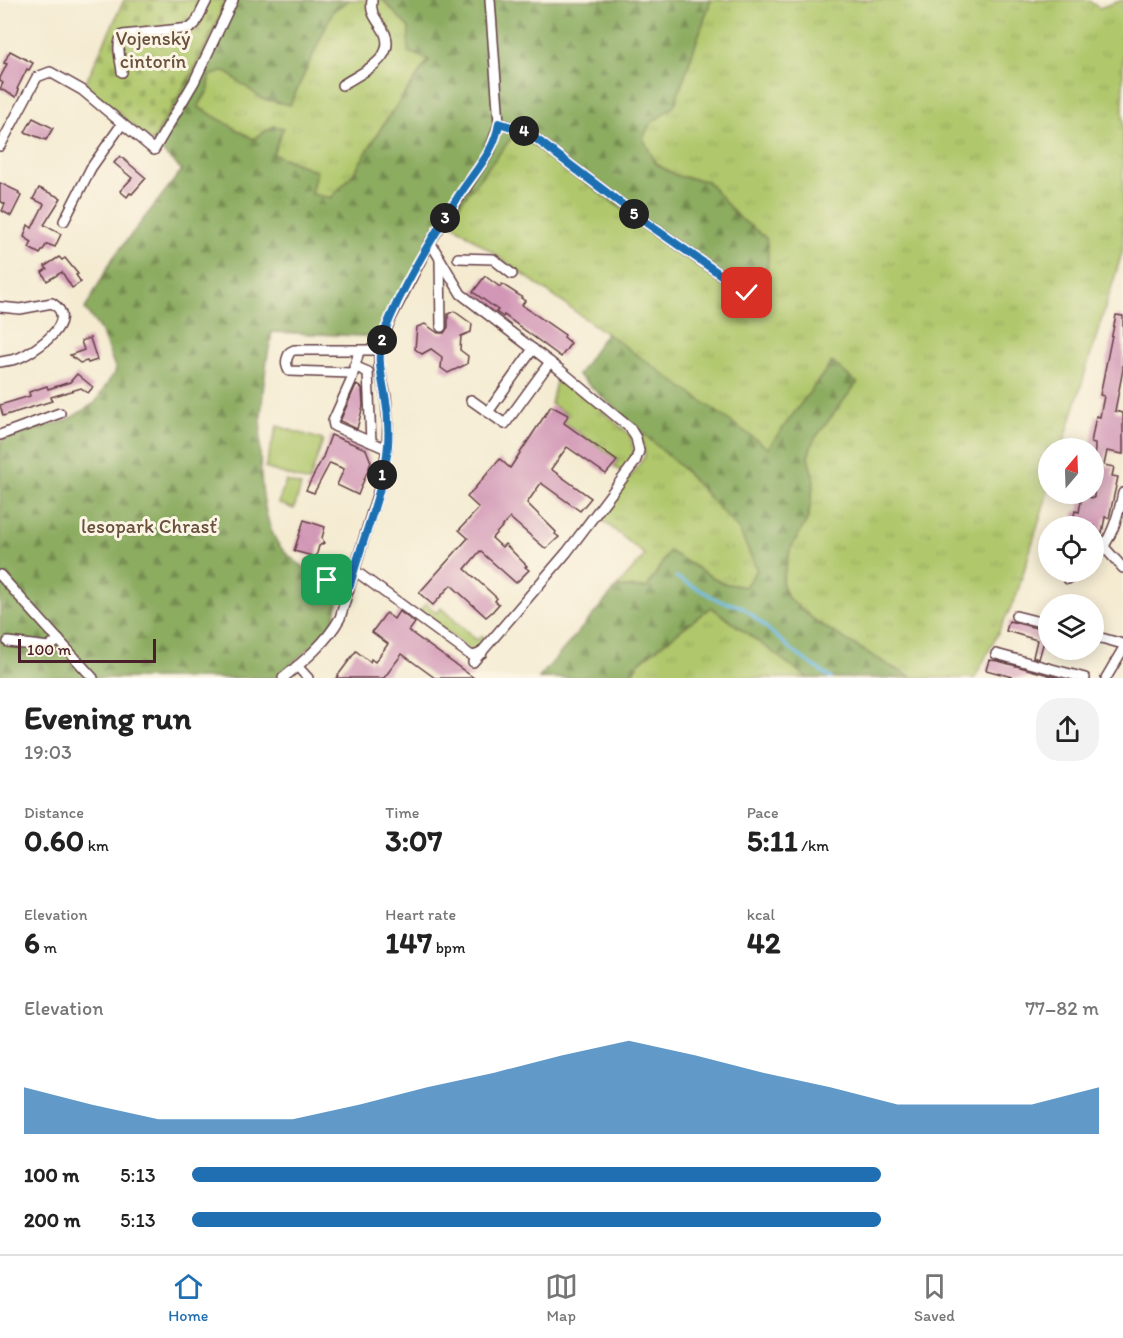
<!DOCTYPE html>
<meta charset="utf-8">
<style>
:root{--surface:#fff;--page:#f2f2f2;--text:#222;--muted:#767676;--line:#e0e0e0;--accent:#1f6fb2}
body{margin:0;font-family:Itim,sans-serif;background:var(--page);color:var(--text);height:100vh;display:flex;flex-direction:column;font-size:22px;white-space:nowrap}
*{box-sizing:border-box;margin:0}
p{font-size:20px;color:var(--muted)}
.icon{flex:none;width:33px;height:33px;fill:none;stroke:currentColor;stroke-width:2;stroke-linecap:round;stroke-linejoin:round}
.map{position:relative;height:678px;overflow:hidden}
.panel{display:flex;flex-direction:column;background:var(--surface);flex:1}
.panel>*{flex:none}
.needle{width:39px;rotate:19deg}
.controls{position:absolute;left:1038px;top:438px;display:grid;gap:12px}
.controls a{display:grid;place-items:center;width:66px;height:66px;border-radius:50%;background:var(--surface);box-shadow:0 3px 15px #0003;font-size:30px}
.scale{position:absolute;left:18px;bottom:15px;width:138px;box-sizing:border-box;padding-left:6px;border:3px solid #4a1f2b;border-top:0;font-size:16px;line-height:21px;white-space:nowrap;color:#4a1f2b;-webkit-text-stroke:4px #fcf5e5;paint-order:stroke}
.pin{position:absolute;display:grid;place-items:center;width:51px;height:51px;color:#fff;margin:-26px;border-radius:12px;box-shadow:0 3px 9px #0006}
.km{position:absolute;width:30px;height:30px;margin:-15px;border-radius:50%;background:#222;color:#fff;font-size:16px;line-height:30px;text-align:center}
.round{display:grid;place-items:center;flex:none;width:63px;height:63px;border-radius:24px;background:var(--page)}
.summary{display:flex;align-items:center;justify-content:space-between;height:102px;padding:0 24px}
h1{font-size:33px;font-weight:700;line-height:45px}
.figures{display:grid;grid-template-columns:repeat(3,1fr);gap:9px;height:102px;padding:6px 24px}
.figures div{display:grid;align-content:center}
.figures b{font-size:30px;font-weight:700}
.figures small{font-size:16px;font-weight:400}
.figures p{font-size:16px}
.chart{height:168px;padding:12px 24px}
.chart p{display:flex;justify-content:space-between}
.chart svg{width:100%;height:108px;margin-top:6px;fill:var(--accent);opacity:.7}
ul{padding:0 24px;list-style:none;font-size:20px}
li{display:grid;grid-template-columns:96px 72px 1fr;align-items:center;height:45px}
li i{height:15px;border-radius:8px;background:var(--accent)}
.menu{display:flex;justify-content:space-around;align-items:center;height:84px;border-top:2px solid var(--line);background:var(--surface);font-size:16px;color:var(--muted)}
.menu a{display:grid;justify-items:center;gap:3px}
.menu .selected{color:var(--accent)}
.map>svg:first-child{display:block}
</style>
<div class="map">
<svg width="1123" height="678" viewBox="0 0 1123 678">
<defs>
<pattern id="grass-tufts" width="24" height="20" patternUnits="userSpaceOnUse" patternTransform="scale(1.5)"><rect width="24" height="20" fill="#b0c76c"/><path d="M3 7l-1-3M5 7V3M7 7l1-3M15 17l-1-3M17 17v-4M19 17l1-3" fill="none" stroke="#99aa5e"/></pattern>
<pattern id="forest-firs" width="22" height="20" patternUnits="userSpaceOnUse" patternTransform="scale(1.5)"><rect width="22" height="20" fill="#8cac60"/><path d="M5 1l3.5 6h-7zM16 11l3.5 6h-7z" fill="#748b4f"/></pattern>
<pattern id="cemetery-stones" width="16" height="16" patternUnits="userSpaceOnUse" patternTransform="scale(1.5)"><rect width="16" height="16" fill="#b0c76c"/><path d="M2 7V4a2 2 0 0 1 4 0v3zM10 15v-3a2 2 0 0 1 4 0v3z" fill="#99aa5e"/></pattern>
</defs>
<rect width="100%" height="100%" fill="#fcf5e5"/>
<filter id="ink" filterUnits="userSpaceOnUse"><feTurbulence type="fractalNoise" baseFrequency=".0167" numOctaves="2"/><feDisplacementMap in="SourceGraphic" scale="12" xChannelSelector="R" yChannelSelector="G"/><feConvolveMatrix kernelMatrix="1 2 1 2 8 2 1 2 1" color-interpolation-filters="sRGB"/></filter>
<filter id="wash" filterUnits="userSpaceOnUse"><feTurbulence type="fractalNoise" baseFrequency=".008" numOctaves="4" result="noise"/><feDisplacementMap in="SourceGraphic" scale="24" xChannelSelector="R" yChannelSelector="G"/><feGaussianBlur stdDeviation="1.35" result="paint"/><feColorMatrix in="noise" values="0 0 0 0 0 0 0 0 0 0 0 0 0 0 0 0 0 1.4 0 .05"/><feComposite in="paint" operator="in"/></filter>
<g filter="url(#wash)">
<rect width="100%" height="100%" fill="#f4ebd1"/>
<g fill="url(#grass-tufts)" stroke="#7d734c" stroke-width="1.5">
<path d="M349,0H383L409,28L429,59L383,125L354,173L331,198L311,194L316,171L273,154L283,128L274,126L253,139L198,107L209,89V76L225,71L237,80L290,105L333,11Z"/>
<path d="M711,0H1088L1099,8L1123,0V250L1062,448H1048V492L1016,597L975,678H913L888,665L818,623L788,598L782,582L790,550L808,518L814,481L808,457L813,440L856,383L832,362L768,449L447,220L516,132L766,238L737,216L707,181L677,176L656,164L643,138L650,124L674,106Z"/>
<path d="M558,372L630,435L634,453L631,461L625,470L621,471L614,467L618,460L564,422L568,415L551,404Z"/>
<path d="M641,431L682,468L740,530L757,570L745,587L722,583L669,552L647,588L617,587L645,555L601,519L645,456Z"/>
<path d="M426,603L436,613L441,608L477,640L482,636L485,639L475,651H472L419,612Z"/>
<path d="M711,607L808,678H629L639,662Z"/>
</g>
<g fill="url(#forest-firs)" stroke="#6b6646" stroke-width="1.5">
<path d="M227,0H349L333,11L290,105L262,99L225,71L209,76V89L198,107L253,139L274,126L283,128L273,154L316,171L311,194L331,198L354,173L383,125L429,60L408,52L409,28L383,0H711L674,106L650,124L643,138L656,164L677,176L707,181L737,216L766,238C772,263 765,282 753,305L516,132L447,220L381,337L272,332C261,385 250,495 277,542C287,559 308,569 323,580C330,585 335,590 340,596L331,629L275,678H0V441L16,433L66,421L95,403L116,370L101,331L85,309L113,258L182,170L152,142L192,73Z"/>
<path d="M606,333L768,448L832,362L857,383L813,441L808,457L814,481L808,518L790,550L782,582L788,598L818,623L888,665L913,678H808L711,607L639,662L629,678H539L617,587L647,588L669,551L722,583L745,587L757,570L739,530L682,468L578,375Z"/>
</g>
<path fill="url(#cemetery-stones)" stroke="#7d734c" stroke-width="1.5" d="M124,0H227L192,73L152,142L85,84Z"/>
<g fill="#b0c76c" stroke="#7d734c" stroke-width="1.5">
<path d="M277,426L323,440L309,482L265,468Z"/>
<path d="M286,481L301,486L294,509L278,503Z"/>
</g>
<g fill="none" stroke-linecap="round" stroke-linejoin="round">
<path stroke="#70bce9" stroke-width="3" d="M676,577L720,601L743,607L794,652L831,678"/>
</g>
<g id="blocks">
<g fill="#d297b6">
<path d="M10,51L33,63L29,70L27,69L17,89L19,90L16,97L0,89L3,83L0,81V78L7,64L4,63Z"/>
<path d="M33,118L53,128L46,140L25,132Z"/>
<path d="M120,156L146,178L132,194L130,193L127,197L120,191L132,178L114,163Z"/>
<path d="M0,183L19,192L18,194L21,196L11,216L2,211L5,204L0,201Z"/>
<path d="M39,188L61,198L44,225L61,234L55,247L47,244L40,254L29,248L32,242L24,237L28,225L32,228L44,204L33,199Z"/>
<path d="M59,257L62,260L65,258L78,274L76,275L81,282L72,288L62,272L47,281L42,272L47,269L45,266Z"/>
<path d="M485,276L500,287L502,284L522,297L521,298L525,301L522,305L565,335L564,337L571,343L561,357L504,315L503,317L496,312L498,310L473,292Z"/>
<path d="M454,311L472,324L471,332L461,336L460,350L468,356L467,364L448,373L441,368L442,357L431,349L422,354L415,349L417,327L425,324L438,333H444L448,327V314Z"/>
<path d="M1116,315L1123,316V369L1115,411L1123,413V454L1107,451L1104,465L1114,467L1112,476L1118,477L1109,518L1105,517L1102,533L1094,531V526H1072L1075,511L1079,512L1082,496L1094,498L1095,444L1091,443L1096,416L1100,417L1101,411L1104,396L1100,395Z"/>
<path d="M90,338L97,360L88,363L87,361L80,363L70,355L84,350L81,341Z"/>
<path d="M77,374L93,387L88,393L81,388L51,397L52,401L3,416L0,405L30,396L29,392L47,386L48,389L70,382Z"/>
<path d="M356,385L362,388L363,406L357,429L340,421Z"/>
<path d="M551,406L568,415L564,423L617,461L606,474L567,447L551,469L591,498L580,511L541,483L527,503L556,532L555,534L559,537L546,549L510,518L492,538L502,547L505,544L527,566L525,567L529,570L516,583L480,551L465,569L497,598L495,601L499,604L492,612L486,617L451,585L433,605L419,593L468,538L459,530L479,508L467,497L500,459L510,468Z"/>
<path d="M331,435L366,449L371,462L358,495L337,485L344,469L330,463L314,493L306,490L323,457Z"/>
<path d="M304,520L325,527L322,538L324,543L319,546L316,557L294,551Z"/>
<path d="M399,611L415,623L409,631L474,678H435L402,654L384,678H336L356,651L370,662L371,659L375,662L388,644L372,632L386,613L394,619Z"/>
<path d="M1009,621L1048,631V642L1044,641L1039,659L1033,657L1037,640L1006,631Z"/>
<path d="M989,660L998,661L1059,678H1016L986,670Z"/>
</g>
</g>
</g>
<g filter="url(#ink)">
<use href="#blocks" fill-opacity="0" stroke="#643e44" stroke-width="1.5"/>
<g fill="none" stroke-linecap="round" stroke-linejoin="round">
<g stroke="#643e44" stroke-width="12">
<g id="minor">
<path d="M122,72C121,60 115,44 123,35L190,28L195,24L207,0"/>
<path d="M342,85C364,71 403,56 380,25C374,16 370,11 372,0"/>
<path d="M499,123L527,132L648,224L747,293"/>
<path d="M0,146L37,77L50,72L82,90L154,150L194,82L233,0"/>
<path d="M64,221L91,168L122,124"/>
<path d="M430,242L461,294L559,369L630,428L636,438L639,451L635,462L567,552L473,662"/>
<path d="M458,258L493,259L512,274"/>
<path d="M440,260L441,327"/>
<path d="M0,307L20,309L52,303C81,321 35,351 19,358C13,360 6,361 0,362"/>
<path d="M359,351L351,381L333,421L334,426L387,449"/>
<path d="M354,366L368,372L371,442"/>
<path d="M352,373L289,371C285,364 286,359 290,352L294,350H379"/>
<path d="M471,400L505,424L550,362"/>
<path d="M488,412L533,349"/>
<path d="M0,435L60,413"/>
<path d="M1104,547L1123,568"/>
<path d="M1094,559C1111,541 1118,517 1123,493"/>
<path d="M308,563C324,574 328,583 349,585"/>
<path d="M354,570L469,654L473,656L482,653"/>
<path d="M0,575L93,678"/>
<path d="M1068,579L1079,572"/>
<path d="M1016,616L1048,624"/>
<path d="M1094,636L1123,644"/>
<path d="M8,642L49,647L59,640"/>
<path d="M996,654L1085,678"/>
<path d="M297,666L308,678"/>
<path d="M283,678C305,660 326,643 340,618L381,482L387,449L388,425L386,397L379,366V350L390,320L430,242L490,151L499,123L490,0"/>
<path d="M1106,678L1123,649"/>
</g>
</g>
<use href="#minor" stroke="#fff" stroke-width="9"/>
</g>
</g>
<g fill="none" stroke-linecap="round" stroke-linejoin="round" filter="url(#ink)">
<g stroke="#fff" stroke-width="12">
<path id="route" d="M327,580L338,584L350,585C361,543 385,487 388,445C389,429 388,411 385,395C381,373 376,356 384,333C401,288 432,238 458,197C473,173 495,152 499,123L527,132L648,224L747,293"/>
</g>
<use href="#route" stroke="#1f6fb2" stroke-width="8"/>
</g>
<g text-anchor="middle" stroke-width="6" stroke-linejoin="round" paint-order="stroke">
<g font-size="20" fill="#69513e" stroke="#fcf5e5">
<text x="153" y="45">Vojenský<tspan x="153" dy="23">cintorín</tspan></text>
<text x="149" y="533">lesopark Chrasť</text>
</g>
</g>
</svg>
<div class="controls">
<a><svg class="needle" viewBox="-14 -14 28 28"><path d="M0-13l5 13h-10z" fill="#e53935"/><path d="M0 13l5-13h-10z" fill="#767676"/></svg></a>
<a><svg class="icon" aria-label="locate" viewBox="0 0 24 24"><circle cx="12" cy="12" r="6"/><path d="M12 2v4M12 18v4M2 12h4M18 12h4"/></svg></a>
<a><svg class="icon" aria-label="layers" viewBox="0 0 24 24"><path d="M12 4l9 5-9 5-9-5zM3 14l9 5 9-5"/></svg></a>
</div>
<div class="scale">100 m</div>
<div class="pin" style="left:327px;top:580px;background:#1e9e55"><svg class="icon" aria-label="arrive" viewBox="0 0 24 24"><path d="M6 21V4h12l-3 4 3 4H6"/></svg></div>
<div class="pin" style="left:747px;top:293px;background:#d93025"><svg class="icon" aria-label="check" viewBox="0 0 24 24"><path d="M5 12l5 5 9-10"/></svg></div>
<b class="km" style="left:382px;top:475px">1</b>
<b class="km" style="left:382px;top:340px">2</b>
<b class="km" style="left:445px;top:218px">3</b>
<b class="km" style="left:524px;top:131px">4</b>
<b class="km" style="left:634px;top:214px">5</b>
</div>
<section class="panel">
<div class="summary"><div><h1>Evening run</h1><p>19:03</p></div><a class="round"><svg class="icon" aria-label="share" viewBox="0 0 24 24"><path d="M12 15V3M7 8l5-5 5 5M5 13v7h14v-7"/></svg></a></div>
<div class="figures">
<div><p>Distance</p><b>0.60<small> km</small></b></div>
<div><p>Time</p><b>3:07</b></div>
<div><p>Pace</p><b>5:11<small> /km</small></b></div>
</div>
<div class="figures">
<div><p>Elevation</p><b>6<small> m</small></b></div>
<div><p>Heart rate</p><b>147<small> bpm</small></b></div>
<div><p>kcal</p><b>42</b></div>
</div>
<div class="chart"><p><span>Elevation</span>77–82 m</p>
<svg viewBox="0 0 160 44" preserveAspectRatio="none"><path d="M0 44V25L10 32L20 38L30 38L40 38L50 32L60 25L70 19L80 12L90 6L100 12L110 19L120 25L130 32L140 32L150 32L160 25V44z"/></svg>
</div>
<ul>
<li><b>100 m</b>5:13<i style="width:76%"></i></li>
<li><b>200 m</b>5:13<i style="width:76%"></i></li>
</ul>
</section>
<nav class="menu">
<a class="selected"><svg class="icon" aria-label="home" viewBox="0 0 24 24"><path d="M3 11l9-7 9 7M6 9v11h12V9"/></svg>Home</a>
<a><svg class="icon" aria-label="map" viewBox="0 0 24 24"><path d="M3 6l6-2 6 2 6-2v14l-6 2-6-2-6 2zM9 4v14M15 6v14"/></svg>Map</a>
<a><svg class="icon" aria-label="saved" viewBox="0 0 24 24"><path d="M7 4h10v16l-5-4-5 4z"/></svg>Saved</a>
</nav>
